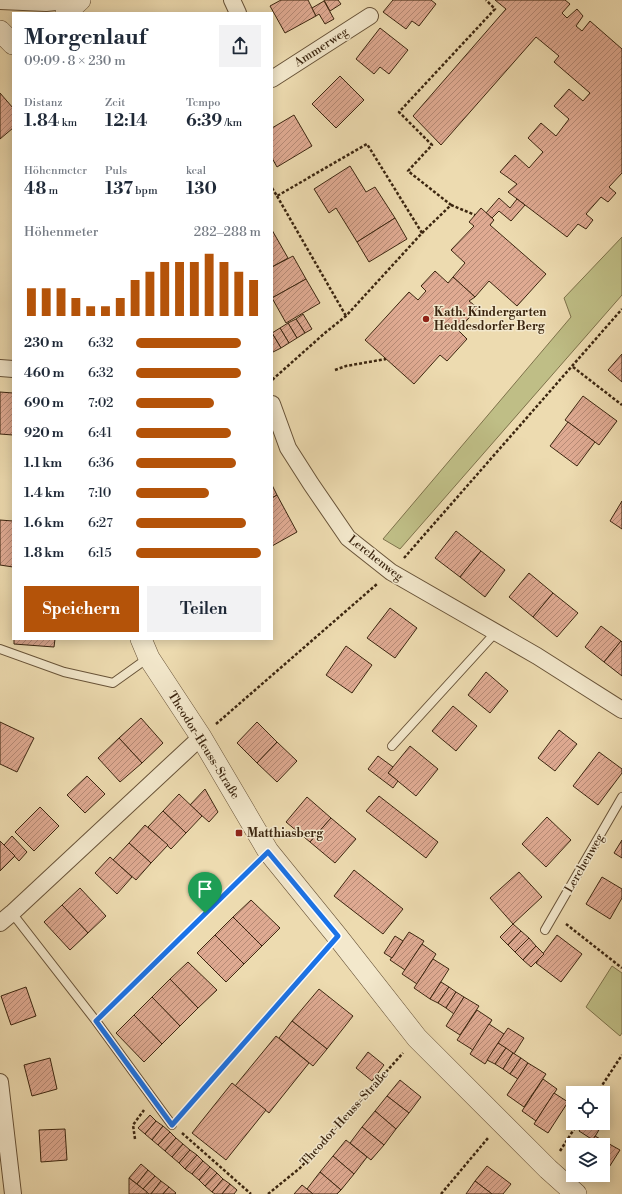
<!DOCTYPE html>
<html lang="de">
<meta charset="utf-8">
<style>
:root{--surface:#fff;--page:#f2f2f3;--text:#1f2937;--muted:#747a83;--accent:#b45309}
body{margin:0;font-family:"Libre Bodoni",serif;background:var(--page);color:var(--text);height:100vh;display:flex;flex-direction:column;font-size:15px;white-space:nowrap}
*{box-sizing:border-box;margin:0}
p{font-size:13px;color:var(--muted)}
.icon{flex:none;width:22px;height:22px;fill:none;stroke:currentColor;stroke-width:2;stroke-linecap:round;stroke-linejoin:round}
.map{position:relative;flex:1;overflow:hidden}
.details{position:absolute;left:12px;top:12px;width:261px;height:628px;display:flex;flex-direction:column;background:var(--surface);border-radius:0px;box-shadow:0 2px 10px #0003}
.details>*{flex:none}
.buttons{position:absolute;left:566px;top:1086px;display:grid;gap:8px}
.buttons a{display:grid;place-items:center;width:44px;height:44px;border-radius:0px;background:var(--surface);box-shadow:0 2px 10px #0003;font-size:20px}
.pin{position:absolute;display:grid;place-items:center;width:34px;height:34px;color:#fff;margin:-41px -17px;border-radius:50% 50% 50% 0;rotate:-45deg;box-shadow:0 0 4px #0007}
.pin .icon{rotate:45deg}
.round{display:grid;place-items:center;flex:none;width:42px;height:42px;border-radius:0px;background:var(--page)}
.overview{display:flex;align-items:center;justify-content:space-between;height:68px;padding:0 12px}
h1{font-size:22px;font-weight:700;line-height:30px}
.stats{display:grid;grid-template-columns:repeat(3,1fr);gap:6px;height:68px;padding:4px 12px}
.stats div{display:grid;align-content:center}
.stats b{font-size:17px;font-weight:700}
.stats small{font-size:11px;font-weight:400}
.stats p{font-size:11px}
.chart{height:112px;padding:8px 12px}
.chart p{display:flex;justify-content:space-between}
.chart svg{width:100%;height:72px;margin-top:4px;stroke:var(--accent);stroke-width:6}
.action{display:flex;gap:8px;margin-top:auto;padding:8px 12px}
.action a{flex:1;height:46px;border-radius:0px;background:var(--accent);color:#fff;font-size:16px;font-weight:700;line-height:46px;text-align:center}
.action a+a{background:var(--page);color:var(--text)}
ul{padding:0 12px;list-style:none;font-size:13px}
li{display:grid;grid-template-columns:64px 48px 1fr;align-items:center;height:30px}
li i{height:10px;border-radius:5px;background:var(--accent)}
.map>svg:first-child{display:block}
</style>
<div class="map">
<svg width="622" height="1194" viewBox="0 0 622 1194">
<defs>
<pattern id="building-hatch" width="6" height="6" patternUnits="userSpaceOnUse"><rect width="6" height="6" fill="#dfaa92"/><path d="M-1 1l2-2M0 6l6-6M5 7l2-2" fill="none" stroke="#b68a76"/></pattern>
</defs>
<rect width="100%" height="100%" fill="#eddbb0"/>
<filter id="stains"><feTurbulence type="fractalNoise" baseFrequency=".005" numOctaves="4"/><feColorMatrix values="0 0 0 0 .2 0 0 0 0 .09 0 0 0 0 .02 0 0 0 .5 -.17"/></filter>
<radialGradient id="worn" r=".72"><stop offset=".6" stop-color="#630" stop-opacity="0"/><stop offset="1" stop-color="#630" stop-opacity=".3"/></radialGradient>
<g fill="#bfbe86" stroke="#7e724b">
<path d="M622,237V295L400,549L383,539L571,317L564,298Z"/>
<path d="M612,966L622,973V1033L620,1036L586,1007Z"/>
</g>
<g fill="url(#building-hatch)" stroke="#3c2610">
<path d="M281,0H308L316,16L285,33L270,6Z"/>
<path d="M324,0H338L341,4L330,11Z"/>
<path d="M393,0H431L436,4L419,26L412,21L406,29L383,12Z"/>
<path d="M495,0H565L570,4L562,13L567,18L577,9L583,16L576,26L582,31L590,21L622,49V173L609,187L616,193L608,202L601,197L586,214L593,220L586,229L578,224L567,237L508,192L517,184L500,172L515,155L529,168L543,152L528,138L541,123L556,136L569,119L554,106L569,89L583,101L590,93L554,62L559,56L536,37L441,145L413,116L506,9Z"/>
<path d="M324,1L334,19L325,24L319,14L316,16L312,8Z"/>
<path d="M380,28L408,50L389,74L380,67L374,74L356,59Z"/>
<path d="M340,76L364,100L336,128L312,104Z"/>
<path d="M0,93L13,108V128L0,139Z"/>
<path d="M294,115L312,146L277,167L272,158V128Z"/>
<path d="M350,166L366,192L375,187L395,218L357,242L336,208L329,213L314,189Z"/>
<path d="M499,198L510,208L517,199L525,205L511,221L499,211L492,218L486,213Z"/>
<path d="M481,208L494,220L490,225L546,274L517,306L489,281L475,297L453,277L465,263L451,250L474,226L469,222Z"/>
<path d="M395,218L407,239L369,262L357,242Z"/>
<path d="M272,230L288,258L272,267Z"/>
<path d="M293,256L306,279L272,298V267Z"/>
<path d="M435,271L448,283L453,277L475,297L469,301L478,308L458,330L467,339L447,361L440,355L414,384L365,340L409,292L418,300L426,291L421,286Z"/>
<path d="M306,279L320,303L286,323L272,298Z"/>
<path d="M303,314L312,329L305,333L296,319Z"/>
<path d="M296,319L305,333L297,338L288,323Z"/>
<path d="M288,323L297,338L289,343L280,328Z"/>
<path d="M280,328L289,343L281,348L272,333Z"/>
<path d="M272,333L281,348L273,352L272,351Z"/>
<path d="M622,354V382L608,370Z"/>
<path d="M0,392L13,393V435L0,434Z"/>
<path d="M583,396L617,421L599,445L565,420Z"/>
<path d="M568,422L595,442L577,466L550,446Z"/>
<path d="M272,485L277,495L272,498Z"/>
<path d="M277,495L297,532L272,546V498Z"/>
<path d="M622,501V529L610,521Z"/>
<path d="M0,520L13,521V567L0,565Z"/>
<path d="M456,531L481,551L460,577L435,558Z"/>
<path d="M481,551L505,570L485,597L460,577Z"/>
<path d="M529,573L553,593L533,617L509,597Z"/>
<path d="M553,593L578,613L557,637L533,617Z"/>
<path d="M390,608L417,628L395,658L367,638Z"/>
<path d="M601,626L621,641L604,662L585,647Z"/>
<path d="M14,639H55L54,647L14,644Z"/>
<path d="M621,641L622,642V676L604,662Z"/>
<path d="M346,646L372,665L352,693L326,675Z"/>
<path d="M486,672L508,691L490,713L468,695Z"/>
<path d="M453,706L477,726L456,751L432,731Z"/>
<path d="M141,718L163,743L142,763L119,738Z"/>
<path d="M0,722L34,738L17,772L0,764Z"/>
<path d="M257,722L277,742L257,763L237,743Z"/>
<path d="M559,730L577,744L555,771L538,758Z"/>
<path d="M119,738L142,763L120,782L98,758Z"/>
<path d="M277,742L297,761L277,782L257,763Z"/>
<path d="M410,746L438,769L416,796L388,773Z"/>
<path d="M599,752L622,769V773L598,805L573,786Z"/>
<path d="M378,756L393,767L388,773L398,781L393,788L368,769Z"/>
<path d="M87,776L105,794L85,813L67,795Z"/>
<path d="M205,789L218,812L209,822L190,805Z"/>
<path d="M179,794L202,816L186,833L163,811Z"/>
<path d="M379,796L438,842L426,858L366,811Z"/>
<path d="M307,797L331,818L310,842L286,822Z"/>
<path d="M40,807L59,826L34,851L15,832Z"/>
<path d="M163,811L186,833L171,849L148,827Z"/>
<path d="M547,817L571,840L546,867L522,844Z"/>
<path d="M331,818L356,839L335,863L310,842Z"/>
<path d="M145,825L168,845L151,863L129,843Z"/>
<path d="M12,836L27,852L19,861L4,845Z"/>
<path d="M622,840V858L614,853Z"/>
<path d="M0,841L15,856L0,871Z"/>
<path d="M129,843L151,863L136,880L113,860Z"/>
<path d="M110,857L132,877L117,894L95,873Z"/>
<path d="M354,870L403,909L383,934L334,896Z"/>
<path d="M519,872L542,897L513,924L490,898Z"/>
<path d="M602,877L622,889V898L610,919L586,904Z"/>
<path d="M80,888L106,916L88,933L62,905Z"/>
<path d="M251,900L280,928L262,946L233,917Z"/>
<path d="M62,905L88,933L70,950L44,922Z"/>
<path d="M233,917L262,946L244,964L215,935Z"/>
<path d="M513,924L521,931L508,945L500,937Z"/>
<path d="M521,931L529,938L515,952L508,945Z"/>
<path d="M409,932L424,941L405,970L390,960Z"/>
<path d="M215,935L244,964L226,982L197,953Z"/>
<path d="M557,935L582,954L561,982L536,963Z"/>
<path d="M395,936L403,941L392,958L384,953Z"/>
<path d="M529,938L536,946L523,960L515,952Z"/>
<path d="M422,944L436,954L417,984L402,974Z"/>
<path d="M536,946L544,954L531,967L523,960Z"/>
<path d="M433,959L449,969L430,999L414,988Z"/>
<path d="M188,962L217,990L198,1008L170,979Z"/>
<path d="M170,979L198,1008L180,1026L152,997Z"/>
<path d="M441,982L449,987L438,1003L430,999Z"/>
<path d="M26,987L36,1016L11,1025L1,996Z"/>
<path d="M449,987L456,992L446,1008L438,1003Z"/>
<path d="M319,989L353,1016L327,1049L292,1021Z"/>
<path d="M456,992L464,997L454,1014L446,1008Z"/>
<path d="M152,997L180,1026L162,1044L134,1015Z"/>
<path d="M464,997L479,1006L460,1035L446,1026Z"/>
<path d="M477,1010L492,1020L473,1050L457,1040Z"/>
<path d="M134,1015L162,1044L144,1062L116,1033Z"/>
<path d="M292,1021L327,1049L313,1066L279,1038Z"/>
<path d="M489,1024L504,1034L485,1064L470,1054Z"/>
<path d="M508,1028L524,1038L514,1054L498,1043Z"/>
<path d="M276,1036L309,1063L269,1113L235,1086Z"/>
<path d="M498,1043L506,1048L495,1064L487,1060Z"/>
<path d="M506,1048L513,1053L503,1069L495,1064Z"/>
<path d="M368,1052L384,1065L372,1081L356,1068Z"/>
<path d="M513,1053L521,1058L510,1074L503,1069Z"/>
<path d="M50,1058L57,1089L32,1096L24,1065Z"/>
<path d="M521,1058L528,1063L518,1079L510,1074Z"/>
<path d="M528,1063L546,1074L524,1107L507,1095Z"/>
<path d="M543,1079L557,1089L536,1121L522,1111Z"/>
<path d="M400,1080L421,1097L409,1113L387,1096Z"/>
<path d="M232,1083L266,1110L226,1160L192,1133Z"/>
<path d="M554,1093L568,1102L548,1133L534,1124Z"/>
<path d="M387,1096L409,1113L396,1129L375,1111Z"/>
<path d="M375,1111L396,1129L384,1145L362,1127Z"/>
<path d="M150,1115L156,1121L145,1134L138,1128Z"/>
<path d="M156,1121L163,1126L152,1140L145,1134Z"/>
<path d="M584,1123H603L593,1140L579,1131Z"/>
<path d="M163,1126L170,1132L158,1145L152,1140Z"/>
<path d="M362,1127L384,1145L371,1160L350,1143Z"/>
<path d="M65,1129L67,1160L41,1162L39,1130Z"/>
<path d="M170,1132L176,1138L165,1151L158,1145Z"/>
<path d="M595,1136L620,1150L606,1172L603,1170V1145H590Z"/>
<path d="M176,1138L183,1144L172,1157L165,1151Z"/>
<path d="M346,1140L367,1157L354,1174L333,1156Z"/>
<path d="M183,1144L190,1150L179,1163L172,1157Z"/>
<path d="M190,1150L197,1155L185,1169L179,1163Z"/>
<path d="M197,1155L203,1161L192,1174L185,1169Z"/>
<path d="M333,1156L354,1174L341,1190L320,1172Z"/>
<path d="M203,1161L210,1167L199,1180L192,1174Z"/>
<path d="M141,1164L148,1170L137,1184L129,1178Z"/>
<path d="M487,1166L511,1184L503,1194H492L475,1181Z"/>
<path d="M210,1167L217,1173L205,1186L199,1180Z"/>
<path d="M148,1170L155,1176L143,1189L137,1184Z"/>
<path d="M320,1172L341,1190L337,1194H313L307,1189Z"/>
<path d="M217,1173L223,1179L212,1192L205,1186Z"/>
<path d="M155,1176L161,1181L151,1194H149L143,1189Z"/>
<path d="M129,1178L147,1192V1194H129Z"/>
<path d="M223,1179L230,1184L222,1194H215L212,1192Z"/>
<path d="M161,1181L169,1187L163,1194H151Z"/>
<path d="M475,1181L492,1194H466Z"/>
<path d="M230,1184L237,1190L234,1194H222Z"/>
<path d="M302,1185L307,1189L313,1194H294Z"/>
<path d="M169,1187L176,1193L175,1194H163Z"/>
</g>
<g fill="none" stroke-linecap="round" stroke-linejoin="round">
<g stroke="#685338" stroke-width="10">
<g id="service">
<path d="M0,649L64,672L113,683L148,658"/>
<path d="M392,746L496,632"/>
<path d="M12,913L96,1021L172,1125"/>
<path d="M545,930L622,797"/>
</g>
</g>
<g stroke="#685338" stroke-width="18">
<g id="minor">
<path d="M232,0L238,13"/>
<path d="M0,1L46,3L75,0"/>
<path d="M272,79L370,16"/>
<path d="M0,368L13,369"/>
<path d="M272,404L288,448L311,484L348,538L391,572L537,656L622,710"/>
<path d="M0,923L12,913L201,737"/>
<path d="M0,1082L13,1194"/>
</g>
</g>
<g stroke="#685338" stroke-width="22">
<g id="tertiary">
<path d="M66,13L80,0"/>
<path d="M0,31L13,44"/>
<path d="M141,639L149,658L201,737L268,851L337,936L417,1038L548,1169L576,1194"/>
</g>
</g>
<g stroke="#3c2610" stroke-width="2.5" stroke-dasharray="3 2" stroke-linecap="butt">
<path d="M272,188L277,196L367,144L422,233L346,316L326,332L272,380"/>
<path d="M277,196L346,316"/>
<path d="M451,205L475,215"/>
<path d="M422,233L451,205L408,171L432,145L399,112L495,9L486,0"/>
<path d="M573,367L622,405"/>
<path d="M335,370L346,366L386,359"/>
<path d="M404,558L622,309"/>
<path d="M216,724L377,584"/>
<path d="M566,924L622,968"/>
<path d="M106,1011L254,866"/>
<path d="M597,1093L622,1055"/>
<path d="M182,1114L323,952"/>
<path d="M182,1133L251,1194"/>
<path d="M135,1139L133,1125L144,1110"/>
<path d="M560,1151L578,1123"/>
<path d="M268,1194L300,1168L403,1053"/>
<path d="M441,1194L488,1138"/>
</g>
<use href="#service" stroke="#f3e8cc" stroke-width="8"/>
<use href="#minor" stroke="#f3e8cc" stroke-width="16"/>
<use href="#tertiary" stroke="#f3e8cc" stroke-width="21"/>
</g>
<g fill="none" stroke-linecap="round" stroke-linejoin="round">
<g stroke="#fff" stroke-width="8">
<path id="route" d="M268,852L338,936L172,1125L96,1021Z"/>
</g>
<use href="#route" stroke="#1a73e8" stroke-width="5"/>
</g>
<g fill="#8f2418" stroke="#f3e8cc" stroke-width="1.5">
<circle cx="426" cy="319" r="4"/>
<rect x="235" y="829" width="8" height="8" rx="2"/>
</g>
<g text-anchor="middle" stroke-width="3" stroke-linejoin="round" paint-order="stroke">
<g font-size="12" fill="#3c2610" stroke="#f3e8cc">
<text transform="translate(321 47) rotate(-33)" y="4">Ammerweg</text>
<text transform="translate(376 558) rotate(38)" y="4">Lerchenweg</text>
<text transform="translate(204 745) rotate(58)" y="4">Theodor-Heuss-Straße</text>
<text transform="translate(584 863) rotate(-60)" y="4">Lerchenweg</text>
<text transform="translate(344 1118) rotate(-48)" y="4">Theodor-Heuss-Straße</text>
</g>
<g font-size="12" font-weight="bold" fill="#3c2610" stroke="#f3e8cc" text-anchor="start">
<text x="434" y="316">Kath. Kindergarten<tspan x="434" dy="14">Heddesdorfer Berg</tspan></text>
<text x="247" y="837">Matthiasberg</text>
</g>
</g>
<rect width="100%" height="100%" filter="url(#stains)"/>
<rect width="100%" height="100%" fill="url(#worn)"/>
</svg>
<div class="buttons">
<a><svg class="icon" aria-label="locate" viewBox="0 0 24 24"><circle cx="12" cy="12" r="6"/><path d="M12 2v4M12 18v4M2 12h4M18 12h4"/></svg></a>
<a><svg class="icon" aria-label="layers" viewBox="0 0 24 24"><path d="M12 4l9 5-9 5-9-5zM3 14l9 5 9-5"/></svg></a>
</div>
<div class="pin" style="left:205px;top:913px;background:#1e9e55"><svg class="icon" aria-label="arrive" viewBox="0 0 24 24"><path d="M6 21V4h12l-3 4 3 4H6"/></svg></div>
<section class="details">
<div class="overview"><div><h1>Morgenlauf</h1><p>09:09 · 8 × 230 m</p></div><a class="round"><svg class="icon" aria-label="share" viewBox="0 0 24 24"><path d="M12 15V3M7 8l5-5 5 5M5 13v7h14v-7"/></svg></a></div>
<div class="stats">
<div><p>Distanz</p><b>1.84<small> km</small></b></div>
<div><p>Zeit</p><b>12:14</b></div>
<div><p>Tempo</p><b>6:39<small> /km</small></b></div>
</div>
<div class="stats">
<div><p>Höhenmeter</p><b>48<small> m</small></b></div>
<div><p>Puls</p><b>137<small> bpm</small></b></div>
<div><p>kcal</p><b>130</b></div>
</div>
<div class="chart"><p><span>Höhenmeter</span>282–288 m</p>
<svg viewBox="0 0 160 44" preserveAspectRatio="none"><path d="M5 44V27M15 44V27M25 44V27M35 44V33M45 44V38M55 44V38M65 44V33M75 44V22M85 44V17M95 44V11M105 44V11M115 44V11M125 44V6M135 44V11M145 44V17M155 44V22"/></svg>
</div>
<ul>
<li><b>230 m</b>6:32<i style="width:84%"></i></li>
<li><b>460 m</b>6:32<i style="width:84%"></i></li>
<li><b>690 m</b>7:02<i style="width:62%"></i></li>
<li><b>920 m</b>6:41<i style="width:76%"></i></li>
<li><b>1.1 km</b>6:36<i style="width:80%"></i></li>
<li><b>1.4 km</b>7:10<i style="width:58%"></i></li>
<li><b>1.6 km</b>6:27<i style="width:88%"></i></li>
<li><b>1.8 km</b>6:15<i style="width:100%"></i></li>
</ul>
<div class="action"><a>Speichern</a><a>Teilen</a></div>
</section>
</div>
